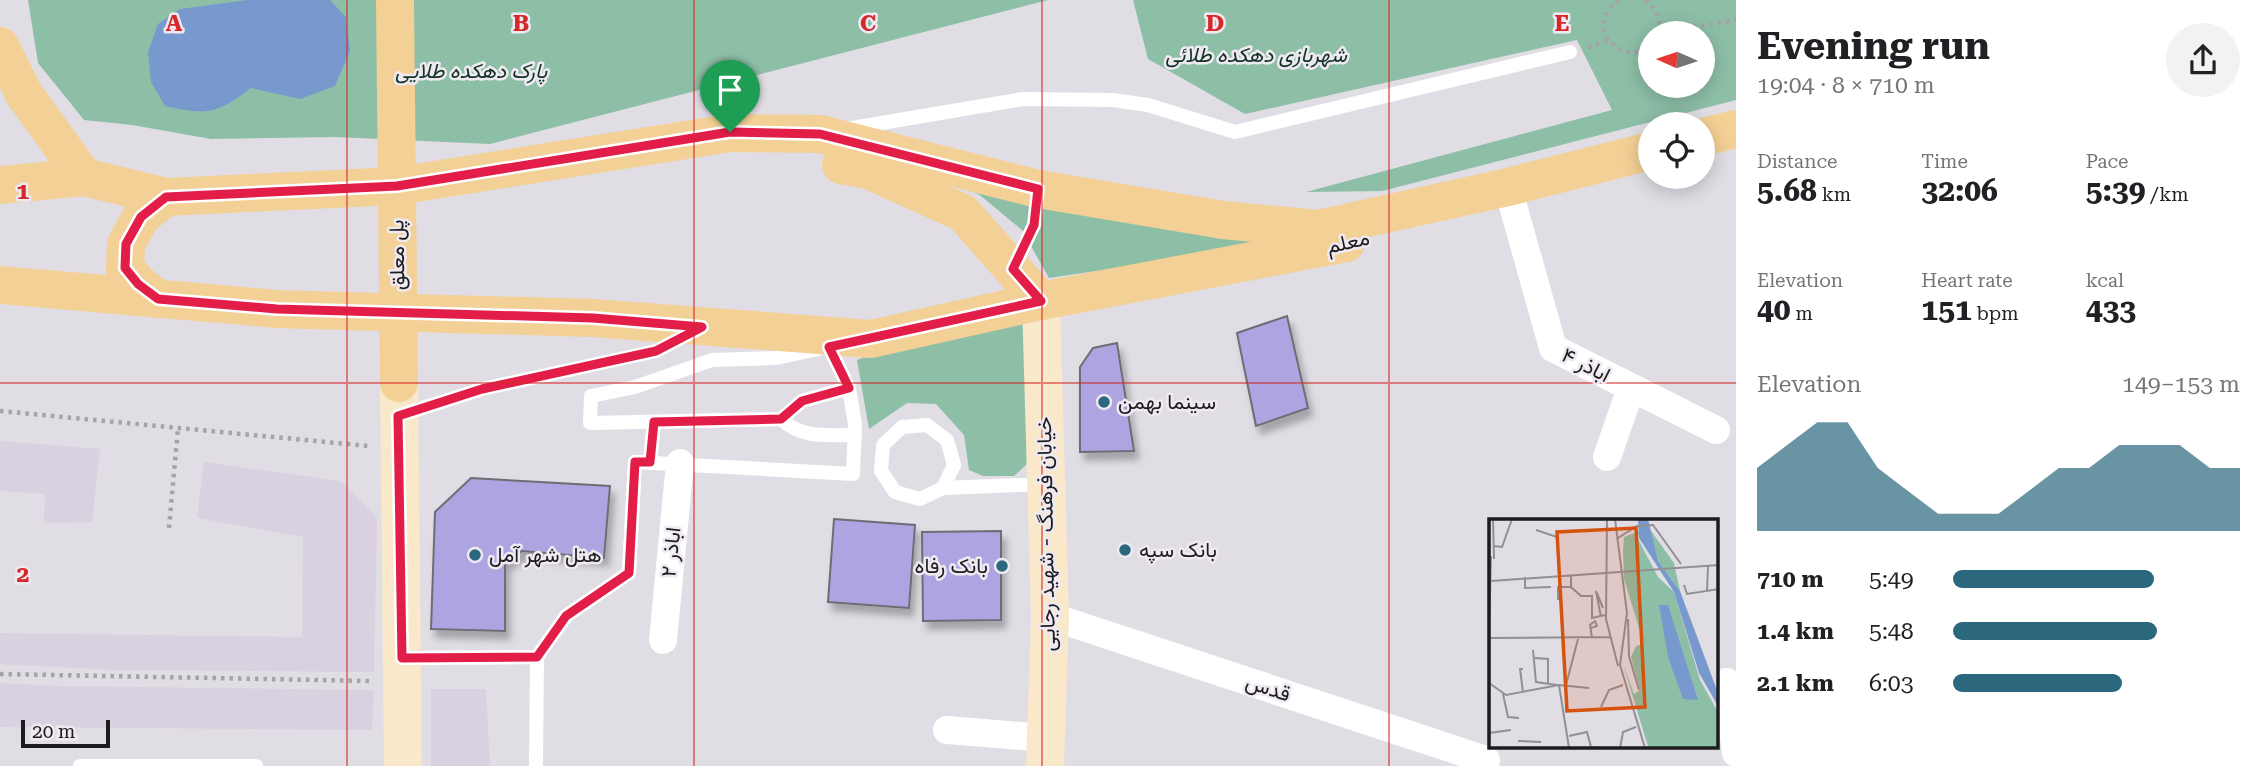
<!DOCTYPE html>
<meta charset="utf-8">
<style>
:root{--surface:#fff;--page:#f2f2f2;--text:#202124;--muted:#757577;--accent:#2b687e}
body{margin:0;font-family:"Roboto Serif",Vazirmatn,serif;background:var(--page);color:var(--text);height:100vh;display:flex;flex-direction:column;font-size:26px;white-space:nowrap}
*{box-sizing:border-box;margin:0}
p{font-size:23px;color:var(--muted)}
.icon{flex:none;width:38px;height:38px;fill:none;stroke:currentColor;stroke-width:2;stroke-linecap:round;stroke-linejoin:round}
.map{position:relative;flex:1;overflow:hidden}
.side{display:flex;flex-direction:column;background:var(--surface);width:525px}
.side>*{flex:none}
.needle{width:46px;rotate:273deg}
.buttons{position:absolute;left:1638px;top:21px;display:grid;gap:14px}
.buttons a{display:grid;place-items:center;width:77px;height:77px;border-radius:50%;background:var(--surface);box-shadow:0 4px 18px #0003;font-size:35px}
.scale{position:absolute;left:21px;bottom:18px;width:89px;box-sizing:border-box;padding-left:7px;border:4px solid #1c1b1d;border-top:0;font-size:19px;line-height:24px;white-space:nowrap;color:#1c1b1d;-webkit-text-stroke:5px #efeaf2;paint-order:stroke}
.pin{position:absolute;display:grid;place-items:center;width:60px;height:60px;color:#fff;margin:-72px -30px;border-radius:50% 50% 50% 0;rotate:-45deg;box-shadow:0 0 7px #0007}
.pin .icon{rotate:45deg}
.round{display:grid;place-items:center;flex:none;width:74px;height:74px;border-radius:37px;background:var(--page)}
.head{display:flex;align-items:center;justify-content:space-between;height:119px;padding:0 21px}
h1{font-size:38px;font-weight:700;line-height:52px}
.stats{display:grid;grid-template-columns:repeat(3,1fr);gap:10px;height:119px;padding:7px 21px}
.stats div{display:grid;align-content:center}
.stats b{font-size:30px;font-weight:700}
.stats small{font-size:19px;font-weight:400}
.stats p{font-size:19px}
.chart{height:196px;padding:14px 21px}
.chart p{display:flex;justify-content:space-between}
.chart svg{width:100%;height:126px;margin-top:7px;fill:var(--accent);opacity:.7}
ul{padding:0 21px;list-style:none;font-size:23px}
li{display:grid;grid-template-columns:112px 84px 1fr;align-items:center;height:52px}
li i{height:18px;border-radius:9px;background:var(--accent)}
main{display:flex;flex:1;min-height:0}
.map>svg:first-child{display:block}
</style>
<main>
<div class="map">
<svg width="1736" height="766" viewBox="0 0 1736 766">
<defs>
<filter id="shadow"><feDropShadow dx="4.5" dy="8" stdDeviation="3.5" flood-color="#0004"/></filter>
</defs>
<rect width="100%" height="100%" fill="#e1dde5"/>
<g fill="#d9d1df">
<path d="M0,441L100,449L92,522L44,523L45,494L0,491Z"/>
<path d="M204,462L340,481L377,517L374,672L114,670L0,664V633L302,637L303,537L197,518Z"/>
<path d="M0,683L62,686L374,690L372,730L0,727Z"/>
<path d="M431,689H486L490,766H431Z"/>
</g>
<g fill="#8dbfa7" fill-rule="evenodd">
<path d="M28,0H1048L490,144L336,137L211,139L132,125L84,120L38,63Z"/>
<path d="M1133,0H1736V100L1382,191L1306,192L1612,110L1577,40L1245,114L1148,59ZM1650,33H1703V86H1650Z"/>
<path d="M962,185L1285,243L1049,278L1022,230L981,196Z"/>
<path d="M1026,321L1027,464L1014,476H983L969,470L964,435L936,404L907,403L869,429L857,360L882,350Z"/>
</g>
<path fill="#7899ce" d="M247,0H330L346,17L350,51L335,86L300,99L251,88C215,115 208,115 165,106L151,82L148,52L158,24L180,9Z"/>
<g fill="#ada4e1" stroke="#6e6d74" stroke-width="2" filter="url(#shadow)">
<path d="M1287,316L1308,408L1256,426L1237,333Z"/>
<path d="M1117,343L1134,451L1080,452V367L1093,348Z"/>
<path d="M471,478L610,486L604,558L522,551L505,563V631L431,629L435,512Z"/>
<path d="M834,519L915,525L909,608L828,602Z"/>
<path d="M1001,531V620L923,621L922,532Z"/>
</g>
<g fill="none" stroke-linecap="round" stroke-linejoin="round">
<g stroke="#a5a2a8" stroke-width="4.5" stroke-dasharray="3.5 5" stroke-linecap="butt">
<path d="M1619,0C1592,18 1603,49 1633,53L1650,46"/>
<path d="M1645,0C1658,9 1660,19 1659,33"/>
<path d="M1659,33L1736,20"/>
<path d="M1588,48L1608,40"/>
<path d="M432,405L482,389L631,357"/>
<path d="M0,411L368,446"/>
<path d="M169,528L178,428"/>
<path d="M0,674L370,681"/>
</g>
<g stroke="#fff" stroke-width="14">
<path d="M846,129L1023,99L1113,100L1148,105L1235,132L1570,52"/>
<path d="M818,349L776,358L712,360L635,387L591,396L590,423L781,419L802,401L849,388"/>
<path d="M781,419C802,439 827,435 855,435"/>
<path d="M650,462L654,422"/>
<path d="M943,488L954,465L947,440L927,425L902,427L883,445L881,471L895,492L920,499L943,488L1046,484"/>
<path d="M402,658L537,657"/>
<path d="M80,766H256"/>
<path d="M536,766L537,657L566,616L629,573L635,462L853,474L855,424L849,388L829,347"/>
</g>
<g stroke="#fff" stroke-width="28">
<path d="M1512,202L1553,348L1716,430"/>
<path d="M1607,457L1631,388"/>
<path d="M1050,616L1486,760"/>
<path d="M663,640L680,463"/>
<path d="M1727,682L1736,753"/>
<path d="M947,730L1046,738"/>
</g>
<g stroke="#f9e8ca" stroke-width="38">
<path d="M1041,301L1050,616L1045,766"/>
<path d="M399,383L403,766"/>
</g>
<g stroke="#f3d095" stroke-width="38">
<path d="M395,0L399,383"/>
<path d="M0,46L24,94L84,177"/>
<path d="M1703,137L1736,129"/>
<path d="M841,165L868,170L963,213L1041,301"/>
<path d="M0,185L84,177L166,197L397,186L730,133L820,134L1038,189L1223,220L1318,229L1508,187L1650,151"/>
<path d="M0,285L277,309L593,318L871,339L1041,301L1346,243"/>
<path d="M158,299L138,283L125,268L126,244L141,217L166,197"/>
</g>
</g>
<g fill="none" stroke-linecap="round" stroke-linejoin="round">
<g stroke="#fff" stroke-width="14">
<path id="route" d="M730,132L820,134L1038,189L1034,225L1013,269L1041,301L829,347L849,388L802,401L781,419L654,422L650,462H635L629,573L566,616L537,657L402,658L398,416L482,389L656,351L702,327L593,318L277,309L158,299L138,284L125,268L126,244L141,217L166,197L397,186Z"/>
</g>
<use href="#route" stroke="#e11d48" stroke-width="9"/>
</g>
<path fill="none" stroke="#d62828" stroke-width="2" stroke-opacity="0.55" d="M347,0V766M694,0V766M1042,0V766M1389,0V766M0,383H1736"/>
<g fill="#2b687e" stroke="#efeaf2" stroke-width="2.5">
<circle cx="1104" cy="402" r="7"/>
<circle cx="1125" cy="550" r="7"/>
<circle cx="475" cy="555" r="7"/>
<circle cx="1002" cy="566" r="7"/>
</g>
<g text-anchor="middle" stroke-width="5" stroke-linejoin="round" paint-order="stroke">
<g font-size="21" font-style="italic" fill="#113224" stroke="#efeaf2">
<text x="1256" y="62">شهربازی دهکده طلائی</text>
<text x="471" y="78">پارک دهکده طلایی</text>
</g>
<g font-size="21" fill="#1c1b1d" stroke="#efeaf2">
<text transform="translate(1348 242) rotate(-13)" y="7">معلم</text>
<text transform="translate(397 255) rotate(-91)" y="7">پل معلق</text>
<text transform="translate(1586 365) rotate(27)" y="7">اباذر ۴</text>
<text transform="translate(1046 534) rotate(-91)" y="7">خیابان فرهنگ - شهید رجایی</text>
<text transform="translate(671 552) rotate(-84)" y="7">اباذر ۲</text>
<text transform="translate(1268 688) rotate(18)" y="7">قدس</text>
</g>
<g font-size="21" fill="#1c1b1d" stroke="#efeaf2" text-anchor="start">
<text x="1118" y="409">سینما بهمن</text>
<text x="1139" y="557">بانک سپه</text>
<text x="489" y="562">هتل شهر آمل</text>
<text x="988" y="573" text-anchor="end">بانک رفاه</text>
</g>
</g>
<g transform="translate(1489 519)">
<rect width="229" height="229" fill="#e1dde5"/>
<path d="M160,9L185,44L191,72L169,42ZM153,11L148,18L169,58L185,73L211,161L229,193V229H160L157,221L134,145L145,175L151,171L142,138L147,127L155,125L135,60L134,32L135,18Z" fill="#8dbfa7"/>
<path d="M149,0H159L169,42L191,72L229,174V187L210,154L185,73L150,19ZM170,86H179L209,181L194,180L179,138Z" fill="#7899ce"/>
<path fill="none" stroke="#928f95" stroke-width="2" d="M4,0L5,40M118,0L117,100L129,147M126,0L138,94L131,146L156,229M47,11L68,18L70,55M129,19L148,7L164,6L192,45M5,27L13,28L23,0M82,56V68L92,77H103V99L116,96M36,58V69L62,68M2,62L230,46M195,66L198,75L230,70M218,72L219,47M69,81V68H82M112,98L107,72L114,89M139,100L140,137L150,171M102,109L108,107L106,102L101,106L103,119M0,113L2,37M0,119L122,118M44,131L47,163L68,166M46,139L59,140V164M0,164L17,176L70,166L100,169M70,166L80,229M77,166L89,120M34,173L31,150H34M14,175L19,198L30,199M112,188L120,171L134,166M0,214L22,211M80,217L98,213L102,228L110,229M29,222L52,223M131,229L134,213L147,208"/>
<path fill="#d4530e" fill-opacity="0.15" stroke="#d4530e" stroke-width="3.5" d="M147,9L156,188L78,192L68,13Z"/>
<rect width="229" height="229" fill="none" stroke="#1c1b1d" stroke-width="3.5"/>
</g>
<g font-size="23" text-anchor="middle" font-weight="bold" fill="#d62828" stroke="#efeaf2" stroke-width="5" stroke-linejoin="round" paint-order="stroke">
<text x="174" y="31">A</text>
<text x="521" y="31">B</text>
<text x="868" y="31">C</text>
<text x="1215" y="31">D</text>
<text x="1562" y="31">E</text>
<text x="23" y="199">1</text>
<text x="23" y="582">2</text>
</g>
</svg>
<div class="buttons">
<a><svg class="needle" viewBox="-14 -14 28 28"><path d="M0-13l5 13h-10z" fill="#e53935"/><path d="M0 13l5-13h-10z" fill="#757577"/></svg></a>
<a><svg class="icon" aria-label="locate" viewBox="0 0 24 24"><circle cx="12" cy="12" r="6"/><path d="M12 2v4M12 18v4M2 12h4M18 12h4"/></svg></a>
</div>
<div class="scale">20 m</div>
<div class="pin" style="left:730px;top:132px;background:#1e9e55"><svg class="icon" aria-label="arrive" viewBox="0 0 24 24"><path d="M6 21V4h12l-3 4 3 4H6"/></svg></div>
</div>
<section class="side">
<div class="head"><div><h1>Evening run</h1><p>19:04 · 8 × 710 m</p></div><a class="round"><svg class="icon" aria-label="share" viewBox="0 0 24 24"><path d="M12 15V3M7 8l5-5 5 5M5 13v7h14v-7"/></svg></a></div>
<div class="stats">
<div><p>Distance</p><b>5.68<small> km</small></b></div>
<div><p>Time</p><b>32:06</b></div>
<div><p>Pace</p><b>5:39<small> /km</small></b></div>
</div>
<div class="stats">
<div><p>Elevation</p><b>40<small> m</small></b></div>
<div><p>Heart rate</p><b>151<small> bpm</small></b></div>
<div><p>kcal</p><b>433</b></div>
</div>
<div class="chart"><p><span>Elevation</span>149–153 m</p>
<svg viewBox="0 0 160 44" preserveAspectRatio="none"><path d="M0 44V22L10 14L20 6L30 6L40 22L50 30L60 38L70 38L80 38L90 30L100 22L110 22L120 14L130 14L140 14L150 22L160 22V44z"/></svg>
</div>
<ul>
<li><b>710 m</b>5:49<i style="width:70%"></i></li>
<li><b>1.4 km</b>5:48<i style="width:71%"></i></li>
<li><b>2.1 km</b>6:03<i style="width:59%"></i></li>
</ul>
</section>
</main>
